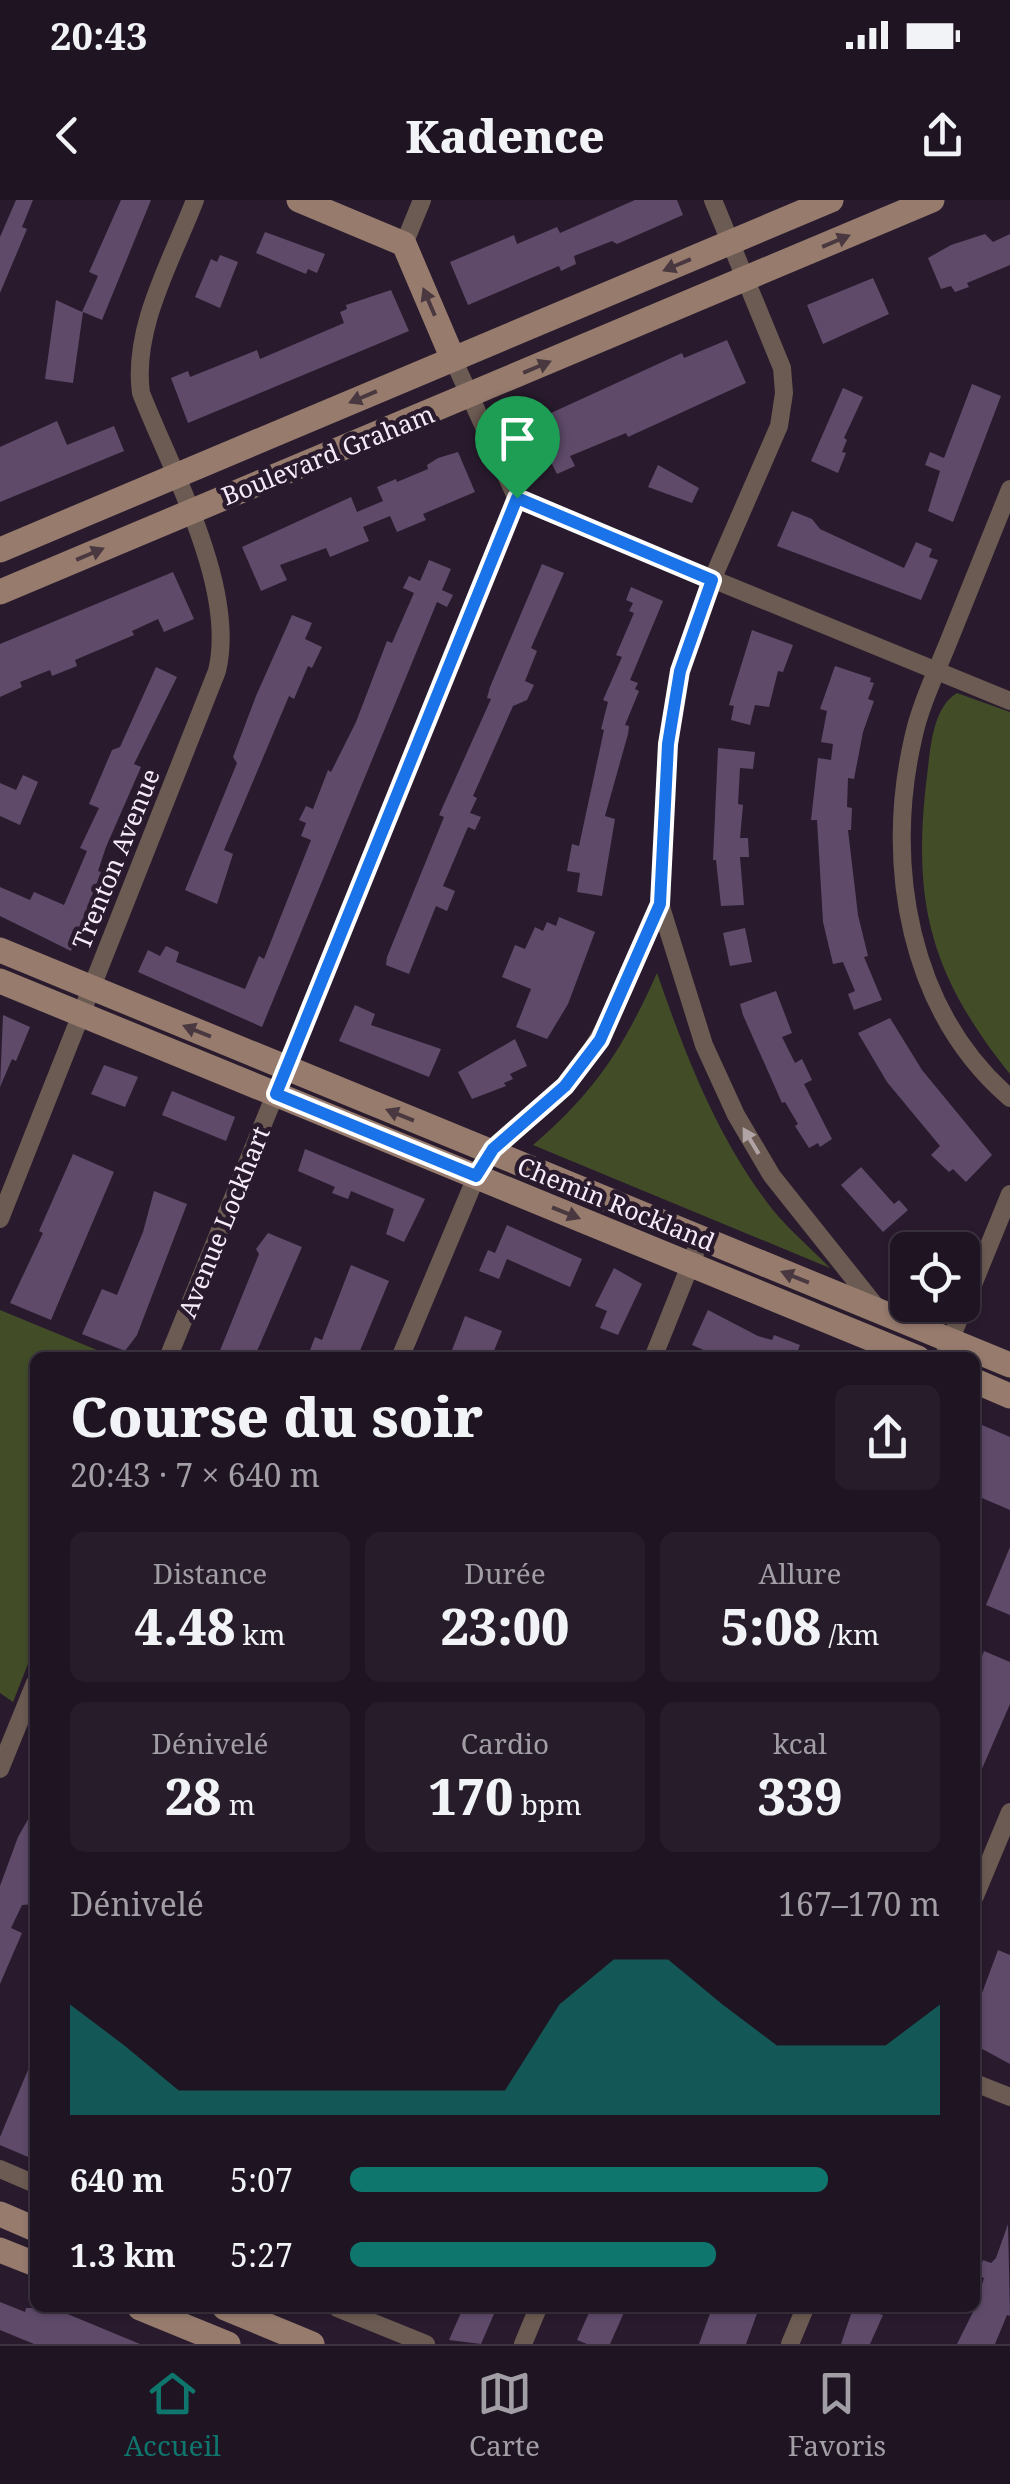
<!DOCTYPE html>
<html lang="fr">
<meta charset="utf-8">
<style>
:root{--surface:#1f1422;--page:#271d2a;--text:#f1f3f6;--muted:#a19ea5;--line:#3c3340;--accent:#0f766e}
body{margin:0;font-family:"Noto Serif",serif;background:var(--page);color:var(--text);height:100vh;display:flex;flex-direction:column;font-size:38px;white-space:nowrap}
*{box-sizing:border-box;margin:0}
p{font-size:32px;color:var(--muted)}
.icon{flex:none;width:55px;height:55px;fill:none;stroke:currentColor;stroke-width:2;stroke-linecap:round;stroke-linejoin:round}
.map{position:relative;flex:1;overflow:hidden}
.panel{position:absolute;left:30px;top:1152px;width:950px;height:960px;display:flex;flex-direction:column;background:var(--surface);border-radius:15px;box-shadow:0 2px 8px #0004,0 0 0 2px var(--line)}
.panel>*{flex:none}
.controls{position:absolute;left:890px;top:1032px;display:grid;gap:20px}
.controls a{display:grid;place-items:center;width:90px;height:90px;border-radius:15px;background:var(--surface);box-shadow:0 2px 8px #0004,0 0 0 2px var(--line);font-size:50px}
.pin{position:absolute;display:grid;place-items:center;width:85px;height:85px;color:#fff;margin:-102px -42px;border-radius:50% 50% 50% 0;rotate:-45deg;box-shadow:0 0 10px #0007}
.pin .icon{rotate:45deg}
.round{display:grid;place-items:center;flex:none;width:105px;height:105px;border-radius:15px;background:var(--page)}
.headline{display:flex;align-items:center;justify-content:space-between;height:170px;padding:0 40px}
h1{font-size:55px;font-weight:800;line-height:75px}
.stats{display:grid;grid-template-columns:repeat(3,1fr);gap:15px;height:170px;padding:10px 40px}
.stats div{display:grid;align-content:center;border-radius:15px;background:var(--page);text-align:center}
.stats b{font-size:50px;font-weight:800}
.stats small{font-size:28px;font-weight:400}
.stats p{font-size:28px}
.chart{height:280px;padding:20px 40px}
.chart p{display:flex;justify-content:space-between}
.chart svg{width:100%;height:180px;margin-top:10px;fill:var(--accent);opacity:.7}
ul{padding:0 40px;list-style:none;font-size:32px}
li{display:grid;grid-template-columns:160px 120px 1fr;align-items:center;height:75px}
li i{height:25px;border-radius:12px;background:var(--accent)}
.status{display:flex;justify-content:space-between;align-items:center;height:70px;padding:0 50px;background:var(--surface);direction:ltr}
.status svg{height:28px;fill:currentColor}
header{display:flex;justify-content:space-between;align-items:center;height:130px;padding:0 40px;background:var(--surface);font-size:45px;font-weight:800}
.tabs{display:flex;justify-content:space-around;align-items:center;height:140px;border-top:2px solid var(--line);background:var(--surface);font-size:28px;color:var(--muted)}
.tabs a{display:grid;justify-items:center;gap:5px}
.tabs .current{color:var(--accent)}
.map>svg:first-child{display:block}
</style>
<div class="status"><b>20:43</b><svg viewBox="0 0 49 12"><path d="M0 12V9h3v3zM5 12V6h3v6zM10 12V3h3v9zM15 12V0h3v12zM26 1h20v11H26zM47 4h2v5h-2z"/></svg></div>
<header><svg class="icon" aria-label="back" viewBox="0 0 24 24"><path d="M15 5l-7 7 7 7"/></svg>Kadence<svg class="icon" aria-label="share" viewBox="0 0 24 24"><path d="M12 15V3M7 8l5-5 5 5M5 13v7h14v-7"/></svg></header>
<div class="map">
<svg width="1010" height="2144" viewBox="0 0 1010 2144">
<rect width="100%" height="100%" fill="#291b2d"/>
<g fill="#424d28">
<path d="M957,493L1010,512V874C928,772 911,698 928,568C931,543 934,507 957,493Z"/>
<path d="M657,773C685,854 715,932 766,1001C783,1025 809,1046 830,1068L533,945C595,892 624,847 657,773Z"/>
<path d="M0,1110L114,1157L35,1158V1446L13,1502L0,1493Z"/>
</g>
<g fill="#5f4a6a">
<path d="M16,0H33L22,27L27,29L0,93V37Z"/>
<path d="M121,0H151L102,120L83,112L73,183L45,179L56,100L82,112L98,76L89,72Z"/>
<path d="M635,0H677L683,15L617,44L612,41L574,56L576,64L561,71L559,66L468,105L450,62L514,35L517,44L557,27L560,33Z"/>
<path d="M265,32L325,54L317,73L308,69L306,74L256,53Z"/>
<path d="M985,34L993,42L1010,34V65L967,83L969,87L955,92L951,86L941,89L928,58L951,45Z"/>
<path d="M220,55L238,62L220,108L195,97L211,59L217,62Z"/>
<path d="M873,78L889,114L823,144L807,105Z"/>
<path d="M391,90L409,131L188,223L171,178L188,171L190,177L257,150L260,159L344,123L340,112L347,109L346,105Z"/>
<path d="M727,140L746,183L628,237L626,233L570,256L575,266L557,274L552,264L545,267L527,224L682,153L684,158Z"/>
<path d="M972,184L1001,196L953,322L928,311L940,271L925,265L930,252L944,258Z"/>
<path d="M843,188L863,197L844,238L847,240L842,252L846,253L838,273L811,261Z"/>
<path d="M57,221L67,245L114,226L124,251L0,302V247Z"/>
<path d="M458,252L475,292L423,314L426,320L397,332L390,316L363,327L369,341L330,357L326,348L280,365L287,380L261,391L242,347L351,297L357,312L383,301L377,287L396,279L397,282L428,269L427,265L438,258Z"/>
<path d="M658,265L699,288L692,303L648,287Z"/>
<path d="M792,311L812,319L820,329L904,368L916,342L932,349L929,357L938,360L921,400L777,346Z"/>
<path d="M429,360L451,369L442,390L453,395L447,407L437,402L262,827L138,772L148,750L160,756L166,746L179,752L176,762L245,789L259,756L264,759L311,640L301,636L306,623L299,620L306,606L313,609L328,570L331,572L356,522L387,441L392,443L414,393L403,388L409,376L420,381Z"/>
<path d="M542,364L564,373L531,448L537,451L525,481L534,485L527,500L513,506L473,596L477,598L470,613L481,617L475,630L468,627L443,686L455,691L447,711L436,706L409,774L386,765L387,757L444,617L439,615L491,499L487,498L490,487Z"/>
<path d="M173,372L194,419L164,432L158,419L132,431L134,435L75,460L77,466L52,476L50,470L20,482L22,487L0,497V444Z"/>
<path d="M631,387L663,401L630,480L638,483L635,489L639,491L625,525L629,526L628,534L605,616L615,619L602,696L577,692L580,673L567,671L572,644L579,646L604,530L601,529L608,502L603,500L622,457L616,455L634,413L629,411L633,403L626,400Z"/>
<path d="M292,415L312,423L305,439L322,447L312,468L308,466L294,499L289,496L224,650L233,654L217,704L185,690L237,563L233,557L256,496Z"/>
<path d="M752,430L793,445L783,472L778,471L769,507L755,505L750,525L731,520L734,506L729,505Z"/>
<path d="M835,466L871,478L870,482L874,483L868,499L874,501L863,532L854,579L848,578L847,607L852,608L851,630H848L858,715L868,756L864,757L882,800L854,810L848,794L855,791L843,762L833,764L823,722L817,620H811L818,558L831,560L833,544L821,542L827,511L820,509Z"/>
<path d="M156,467L177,477L134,564L141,567L106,647L98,671L101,672L71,751L0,716V687L30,700L34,692L64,705L87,651L80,648L99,608L89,604L112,550L120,547Z"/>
<path d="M718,548L755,552L753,569L740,568L738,604L743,605L740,638H748L749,657H740L744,705L721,706L716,660H713Z"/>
<path d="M23,575L38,582L20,625L0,616V583L16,590Z"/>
<path d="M559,717L595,732L568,804L547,839L516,827L531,789L502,777L515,745L525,749L535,727L543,731L547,722L556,726Z"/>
<path d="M745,728L752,762L730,766L723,733Z"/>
<path d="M776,791L792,833L782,837L795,863L802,859L812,880L804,884L832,939L820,947L818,943L809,948L795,926L798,924L785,902L782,903L743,815L740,804Z"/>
<path d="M355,805L375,814L371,825L441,849L429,877L339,841Z"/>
<path d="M3,815L30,827L16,861L12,859L0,887Z"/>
<path d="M890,818L922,870L992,955L966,982L953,969L949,972L931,955L940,946L887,882L858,833Z"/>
<path d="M515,839L527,866L510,874L513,879L504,883L506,886L472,899L458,872Z"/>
<path d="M104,865L138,877L125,907L91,894Z"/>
<path d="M172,891L235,917L226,941L162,915Z"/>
<path d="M305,949L425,999L404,1042L386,1034L394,1009L351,991L348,999L332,993L335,987L298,971Z"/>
<path d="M73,954L114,972L51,1120L10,1103L43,1033L39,1031Z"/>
<path d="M861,967L894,1004L899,1000L908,1010L883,1032L841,985Z"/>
<path d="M154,991L187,1004L137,1135L125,1151L82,1134L102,1089L117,1095L143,1032Z"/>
<path d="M507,1025L582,1059L570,1087L507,1059L499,1079L479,1071L488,1050L495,1053Z"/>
<path d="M268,1033L302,1047L254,1158H217L259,1054L256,1049Z"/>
<path d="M351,1065L389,1081L357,1158H307L315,1137L322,1140Z"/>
<path d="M614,1068L642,1084L618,1135L600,1128L607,1111L595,1106Z"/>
<path d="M708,1110L758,1136L772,1140L774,1135L800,1145L795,1158H712L713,1154L692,1145Z"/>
<path d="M465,1116L502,1131L491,1158H449Z"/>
<path d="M975,1222L1010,1237V1310L975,1295L981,1278L975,1276Z"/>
<path d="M1010,1347V1415L986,1405Z"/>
<path d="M984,1451L1010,1462V1504L975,1585V1474Z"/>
<path d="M35,1607V1704L22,1705L11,1728L22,1733L0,1784V1686L18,1637Z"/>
<path d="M998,1750L1010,1755V1864L975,1845V1812Z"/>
<path d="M35,1853V1939L28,1957L0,1945V1937Z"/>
<path d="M1008,2024L1010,2116L1007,2115L995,2144H957L975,2108L984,2078L977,2075L983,2060L991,2063L996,2058Z"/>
<path d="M0,2102L25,2112L26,2108H53L140,2144H34L0,2130Z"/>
<path d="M463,2108H479L494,2114L481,2144L449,2140Z"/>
<path d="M591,2108H626L610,2144H587L577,2140Z"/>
<path d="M712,2108H759L746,2144H699Z"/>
<path d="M853,2108L883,2115L870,2144H841Z"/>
</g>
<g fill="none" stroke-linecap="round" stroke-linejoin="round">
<g stroke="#6c5b52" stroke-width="18">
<path d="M713,0L782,168L784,193L779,226L712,380L680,471L668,544L660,704L704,845L736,915L772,976L878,1109"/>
<path d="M404,44L422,0"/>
<path d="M1010,289C990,339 970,388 950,438C937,471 920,505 913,539C884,665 909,811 1010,898"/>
<path d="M517,299L1010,501"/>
<path d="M0,1019L217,471C237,388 172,272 141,193C132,128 172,60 195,0"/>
<path d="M168,1158L517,299L453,159"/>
<path d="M400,1158L479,970C501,933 541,915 568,883C611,830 633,766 660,704"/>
<path d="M653,1158L701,1038"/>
<path d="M943,1158L1010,994"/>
<path d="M0,1569L35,1483"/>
<path d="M975,1696L1010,1612"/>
<path d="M975,1883L1010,1897"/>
<path d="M0,1969L35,1984"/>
<path d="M337,2108L426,2144"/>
<path d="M523,2144L538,2108"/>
<path d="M790,2144L805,2108"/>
</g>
<g stroke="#977c6e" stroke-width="25">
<path d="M299,0L404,44L453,159"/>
<path d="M0,350L831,0"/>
<path d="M0,392L932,0"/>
<path d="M0,750L1010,1165"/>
<path d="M0,781L918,1158"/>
<path d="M975,1181L1010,1196"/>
<path d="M0,2014L35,2029"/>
<path d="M0,2050L35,2064"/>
<path d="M140,2108L228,2144"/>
<path d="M225,2108L312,2144"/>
</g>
</g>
<defs><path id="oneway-solid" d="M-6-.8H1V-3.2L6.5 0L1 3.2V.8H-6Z" transform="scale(2.5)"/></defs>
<g fill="#4a3840">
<use href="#oneway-solid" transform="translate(836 41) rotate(-23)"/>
<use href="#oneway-solid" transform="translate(677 65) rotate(157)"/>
<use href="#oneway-solid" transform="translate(429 102) rotate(-113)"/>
<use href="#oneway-solid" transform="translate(537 167) rotate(-23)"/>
<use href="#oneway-solid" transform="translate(363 197) rotate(157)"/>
<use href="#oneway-solid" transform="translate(90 354) rotate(-23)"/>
<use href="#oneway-solid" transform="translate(197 831) rotate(-158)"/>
<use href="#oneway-solid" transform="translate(400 915) rotate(-158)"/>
<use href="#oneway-solid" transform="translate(566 1013) rotate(22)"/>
<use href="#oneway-solid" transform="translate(795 1077) rotate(-158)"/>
</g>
<use fill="#b1a4a6" href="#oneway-solid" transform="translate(751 941) rotate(-121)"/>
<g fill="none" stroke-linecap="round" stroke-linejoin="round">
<g stroke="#fff" stroke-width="20">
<path id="route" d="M517,298L712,380L680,471L668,544L660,704L600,840L565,886L493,949L476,976L276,894Z"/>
</g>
<use href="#route" stroke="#1a73e8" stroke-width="12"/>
</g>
<g text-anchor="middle" stroke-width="9" stroke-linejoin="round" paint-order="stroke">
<g font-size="25" fill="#f6ecf9" stroke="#291b2d">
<text transform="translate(328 255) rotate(-22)" y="9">Boulevard Graham</text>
<text transform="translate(116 659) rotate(-68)" y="9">Trenton Avenue</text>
<text transform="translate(616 1004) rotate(22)" y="9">Chemin Rockland</text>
<text transform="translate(224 1022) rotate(-68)" y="9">Avenue Lockhart</text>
</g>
</g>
</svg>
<div class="controls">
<a><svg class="icon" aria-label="locate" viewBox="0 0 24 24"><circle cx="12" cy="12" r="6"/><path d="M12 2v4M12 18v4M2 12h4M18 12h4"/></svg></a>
</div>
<div class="pin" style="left:517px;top:298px;background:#1e9e55"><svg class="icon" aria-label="arrive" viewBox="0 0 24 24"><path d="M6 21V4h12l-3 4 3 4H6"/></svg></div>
<section class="panel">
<div class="headline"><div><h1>Course du soir</h1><p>20:43 · 7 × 640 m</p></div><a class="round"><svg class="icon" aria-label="share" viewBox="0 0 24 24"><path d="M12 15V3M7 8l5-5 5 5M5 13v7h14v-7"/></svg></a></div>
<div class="stats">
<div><p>Distance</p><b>4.48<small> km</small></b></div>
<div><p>Durée</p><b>23:00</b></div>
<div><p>Allure</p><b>5:08<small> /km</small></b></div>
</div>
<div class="stats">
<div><p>Dénivelé</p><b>28<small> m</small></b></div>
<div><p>Cardio</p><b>170<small> bpm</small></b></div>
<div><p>kcal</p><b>339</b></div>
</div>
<div class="chart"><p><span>Dénivelé</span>167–170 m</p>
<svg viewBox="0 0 160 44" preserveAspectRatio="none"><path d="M0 44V17L10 27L20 38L30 38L40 38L50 38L60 38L70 38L80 38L90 17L100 6L110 6L120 17L130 27L140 27L150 27L160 17V44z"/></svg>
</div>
<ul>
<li><b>640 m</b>5:07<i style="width:81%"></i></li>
<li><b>1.3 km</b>5:27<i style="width:62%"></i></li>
</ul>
</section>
</div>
<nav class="tabs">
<a class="current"><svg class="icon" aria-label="home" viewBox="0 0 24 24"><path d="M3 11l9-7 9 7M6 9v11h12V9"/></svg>Accueil</a>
<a><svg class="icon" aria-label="map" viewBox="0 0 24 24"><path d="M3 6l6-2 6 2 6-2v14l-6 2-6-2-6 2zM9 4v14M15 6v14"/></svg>Carte</a>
<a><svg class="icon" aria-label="saved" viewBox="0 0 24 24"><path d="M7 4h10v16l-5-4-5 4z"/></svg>Favoris</a>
</nav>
